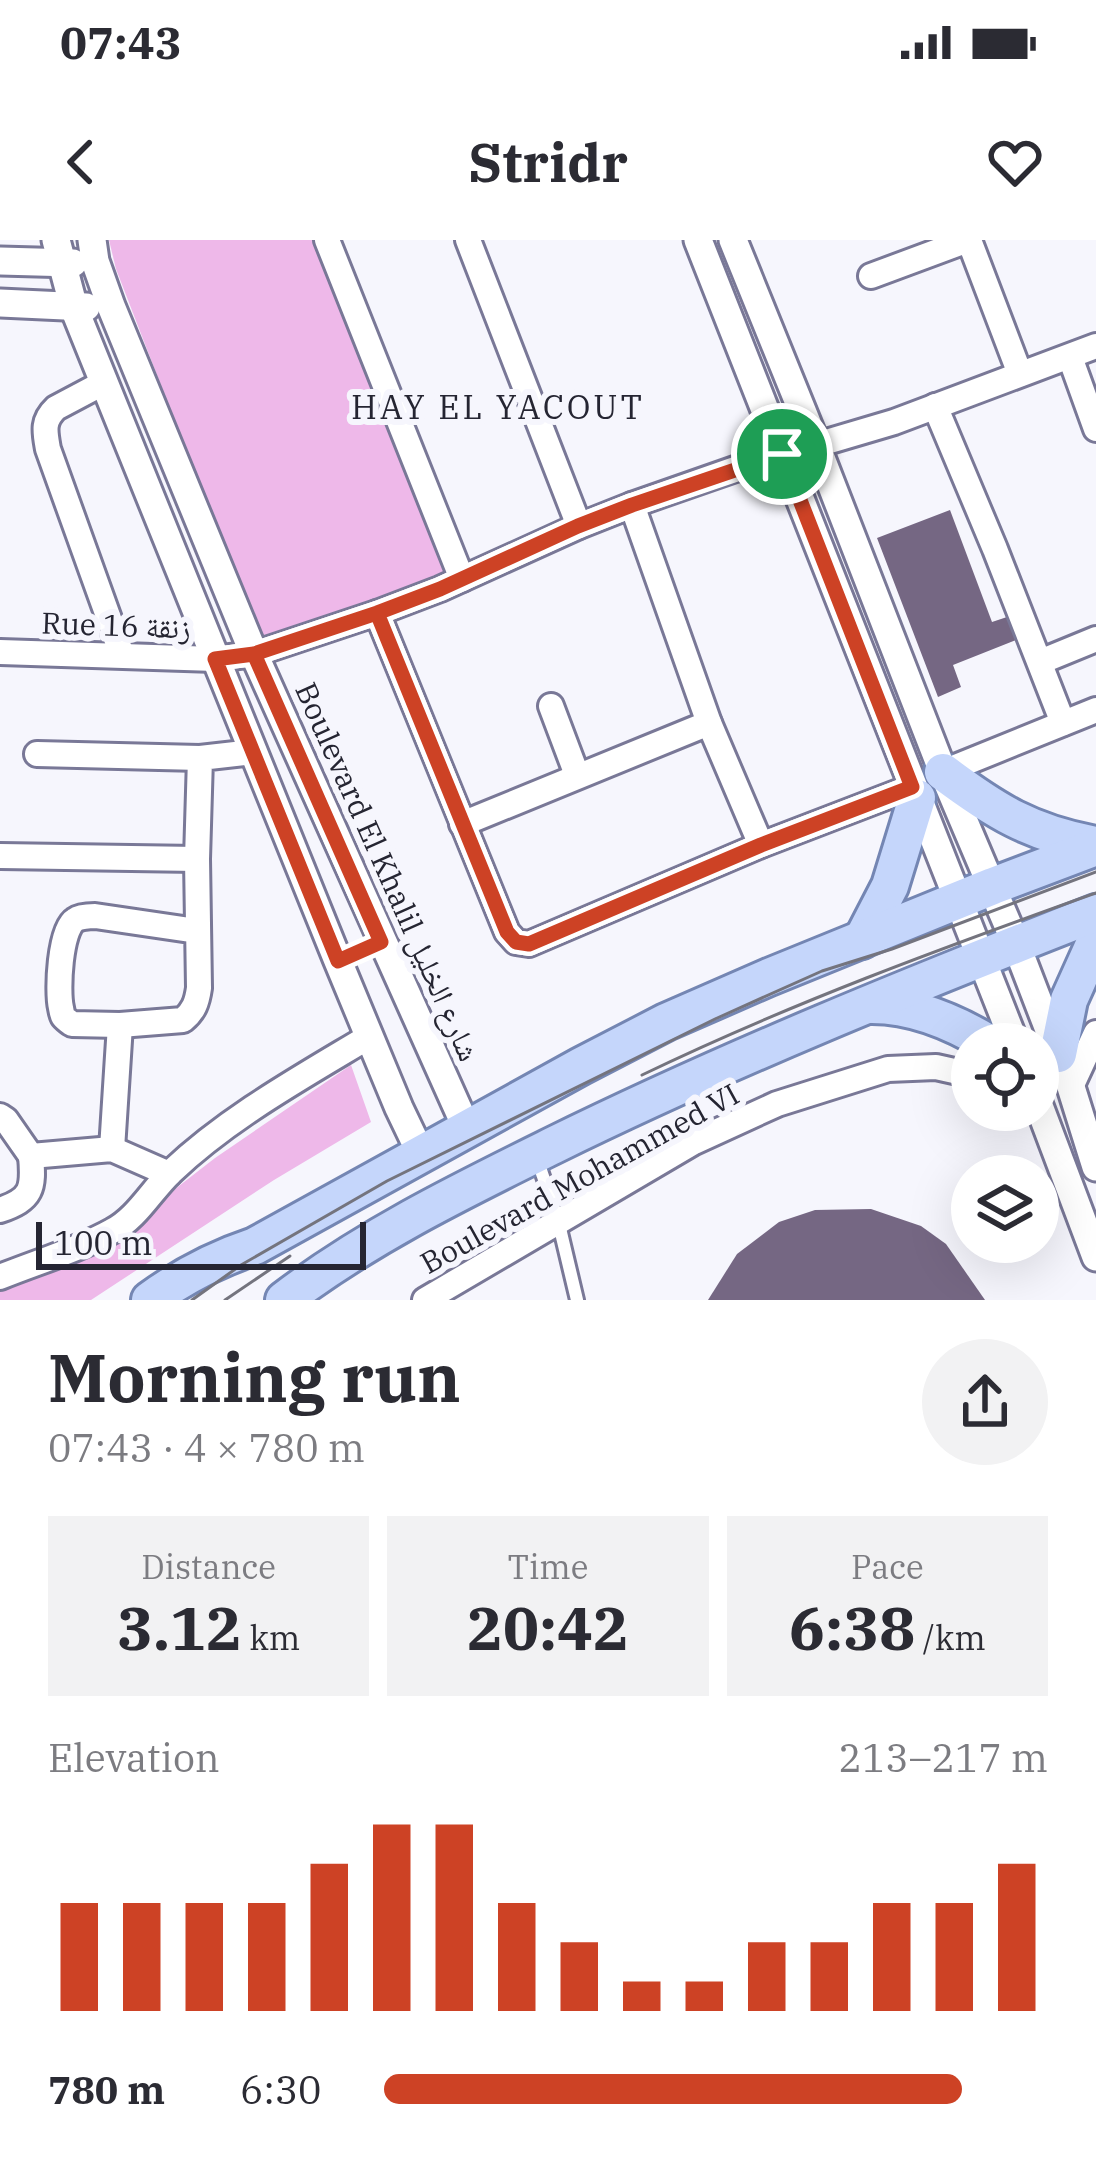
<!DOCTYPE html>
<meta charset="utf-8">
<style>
:root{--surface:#fff;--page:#f2f2f3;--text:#2b2b33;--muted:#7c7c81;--accent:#cd4225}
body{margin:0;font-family:"IBM Plex Serif","Noto Naskh Arabic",serif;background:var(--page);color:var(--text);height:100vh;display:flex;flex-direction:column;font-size:45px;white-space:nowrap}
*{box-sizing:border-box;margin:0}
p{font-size:39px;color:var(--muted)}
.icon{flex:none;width:66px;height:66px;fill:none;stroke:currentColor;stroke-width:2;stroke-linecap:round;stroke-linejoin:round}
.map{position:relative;height:1060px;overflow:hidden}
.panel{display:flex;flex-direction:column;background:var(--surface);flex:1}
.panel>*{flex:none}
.tools{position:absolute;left:951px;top:783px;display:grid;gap:24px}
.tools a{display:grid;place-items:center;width:108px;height:108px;border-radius:50%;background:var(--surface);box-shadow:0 12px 48px #0002;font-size:60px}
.scale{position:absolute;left:36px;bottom:30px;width:330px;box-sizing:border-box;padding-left:12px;border:6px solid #252532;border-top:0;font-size:33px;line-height:42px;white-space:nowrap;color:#252532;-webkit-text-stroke:9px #f6f6fd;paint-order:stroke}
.pin{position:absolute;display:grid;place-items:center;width:102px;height:102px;color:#fff;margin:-51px;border:6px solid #fff;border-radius:50%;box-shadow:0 3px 12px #0007}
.round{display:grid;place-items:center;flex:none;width:126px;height:126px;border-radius:63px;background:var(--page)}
.head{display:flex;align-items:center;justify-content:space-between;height:204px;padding:0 48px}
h1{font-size:66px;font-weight:800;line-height:90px}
.figures{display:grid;grid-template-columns:repeat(3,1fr);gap:18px;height:204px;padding:12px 48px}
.figures div{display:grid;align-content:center;border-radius:0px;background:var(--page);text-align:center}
.figures b{font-size:60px;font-weight:800}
.figures small{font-size:33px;font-weight:400}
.figures p{font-size:33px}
.chart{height:336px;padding:24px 48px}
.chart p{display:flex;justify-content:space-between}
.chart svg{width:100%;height:216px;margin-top:12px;stroke:var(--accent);stroke-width:6}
ul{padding:0 48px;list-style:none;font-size:39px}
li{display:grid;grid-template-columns:192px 144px 1fr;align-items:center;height:90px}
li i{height:30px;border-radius:15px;background:var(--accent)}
.status{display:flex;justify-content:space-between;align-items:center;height:84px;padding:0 60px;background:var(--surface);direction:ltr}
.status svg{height:33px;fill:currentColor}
header{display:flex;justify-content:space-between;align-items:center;height:156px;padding:0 48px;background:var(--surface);font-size:54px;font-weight:800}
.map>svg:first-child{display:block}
</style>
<div class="status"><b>07:43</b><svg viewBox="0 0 49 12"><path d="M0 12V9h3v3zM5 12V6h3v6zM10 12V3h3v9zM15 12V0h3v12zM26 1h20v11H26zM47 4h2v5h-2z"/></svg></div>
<header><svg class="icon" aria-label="back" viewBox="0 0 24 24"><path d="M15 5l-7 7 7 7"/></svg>Stridr<svg class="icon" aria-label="heart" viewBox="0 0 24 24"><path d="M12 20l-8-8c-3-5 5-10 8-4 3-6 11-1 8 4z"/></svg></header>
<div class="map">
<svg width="1096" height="1060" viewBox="0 0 1096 1060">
<rect width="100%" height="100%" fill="#f6f6fd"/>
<g fill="#eeb8e9">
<path d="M109,0H324L458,340L263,410L116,29Z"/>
<path d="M351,825L371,882L274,940L91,1060H0V1039L130,984L215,918Z"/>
</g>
<g fill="#756783">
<path d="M950,270L992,382L1007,377L1016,400L953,425L961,447L938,457L877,298Z"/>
<path d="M871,969L921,986L946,1004L985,1060H708L737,1014L779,982L815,970Z"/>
</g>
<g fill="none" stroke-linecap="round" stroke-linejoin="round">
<g stroke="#797897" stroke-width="18">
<path id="service" d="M536,916L558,980L577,1060"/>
</g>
<g stroke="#797897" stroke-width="30">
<g id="minor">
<path d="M327,0L462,339"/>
<path d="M468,0L579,286"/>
<path d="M969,0L1020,134"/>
<path d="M871,36L968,0"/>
<path d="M1070,117L1096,189"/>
<path d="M105,142L56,168C42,181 45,192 48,209L122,415"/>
<path d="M935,166L995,309L1063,483"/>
<path d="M632,265L709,483L761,605"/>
<path d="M377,373L507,692L516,702L529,704L761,605L912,547"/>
<path d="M0,412L215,419L254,414L377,373L440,349L579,286L632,265L735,229L894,182L1096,106"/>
<path d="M1040,422L1096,399"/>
<path d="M551,466L577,535"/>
<path d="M37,514L200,518"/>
<path d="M943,532L1096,470"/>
<path d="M462,584L709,483"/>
<path d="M0,616L197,619"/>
<path d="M197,691L95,676C89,676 79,677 75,680C60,689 57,751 61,768C63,779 63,777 72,784L120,785L183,780C194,771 197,762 199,748L197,619L200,518L253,512"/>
<path d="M1071,847L1096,793"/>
<path d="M0,876L6,880L31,916L112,909L169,934"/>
<path d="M112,909L120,785"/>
<path d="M0,970C32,959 34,949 31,916"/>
<path d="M0,1037C37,1022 78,1010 112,991C137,978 151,951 171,932C229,877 302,837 370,796"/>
<path d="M425,1060L694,902L777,864L888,829L936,827L972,835"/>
</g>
</g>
<g stroke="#797897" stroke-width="33">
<g id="tertiary">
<path d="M56,0L74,68L338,721L399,868L421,914"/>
<path d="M92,0L95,21L111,66L254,414L467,889"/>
<path d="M698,0L1015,804"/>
<path d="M733,0L816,205L943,532L1016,704L1071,847L1096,927"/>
<path d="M0,21L73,23"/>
<path d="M0,63L86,67"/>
<path d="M1038,863L1096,1017"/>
</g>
</g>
<g stroke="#7486b3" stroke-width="42">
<g id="primary">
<path d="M943,532C995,571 1030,593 1096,605"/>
<path d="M862,700L890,646L917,558"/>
<path d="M872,765C914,765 954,782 990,804"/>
<path d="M1058,814L1069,760L1096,700"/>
<path d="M150,1060C183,1036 216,1019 255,1006L581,826L666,782L769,737L993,646L1096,607"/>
<path d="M284,1060C367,997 459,952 552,906C729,819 912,745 1096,673"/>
</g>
</g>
<use href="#service" stroke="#fff" stroke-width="12"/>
<use href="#minor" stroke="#fff" stroke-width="24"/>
<use href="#tertiary" stroke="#fff" stroke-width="27"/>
<use href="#primary" stroke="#c5d6fb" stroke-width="36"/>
<g stroke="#74747e" stroke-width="3">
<path d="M642,835C789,764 942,708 1096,653"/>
<path d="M192,1060L241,1025L387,941L715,779L822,731L892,709L1096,632"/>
<path d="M225,1060L290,1016"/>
</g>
</g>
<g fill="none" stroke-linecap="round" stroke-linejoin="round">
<g stroke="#fff" stroke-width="24">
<path id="route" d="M782,214L632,265L578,286L440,349L377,373L254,414L381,702L338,721L215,419L254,414L377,373L507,692L516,702L529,704L761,605L912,547L782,214"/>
</g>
<use href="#route" stroke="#cd4225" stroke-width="15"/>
</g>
<g text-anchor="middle" stroke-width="12" stroke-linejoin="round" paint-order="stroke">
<g font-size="30" fill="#252532" stroke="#f6f6fd">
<text transform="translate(116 386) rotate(2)" y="10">Rue 16 زنقة</text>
<text transform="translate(387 632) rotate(66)" y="10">Boulevard El Khalil شارع الخليل</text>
<text transform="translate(580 939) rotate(-29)" y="10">Boulevard Mohammed VI</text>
</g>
<g font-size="33" letter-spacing="3" fill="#252532" stroke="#f6f6fd">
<text x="498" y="179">HAY EL YACOUT</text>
</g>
</g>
</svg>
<div class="tools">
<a><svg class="icon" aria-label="locate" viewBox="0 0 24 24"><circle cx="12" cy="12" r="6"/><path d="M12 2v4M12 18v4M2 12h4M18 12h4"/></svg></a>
<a><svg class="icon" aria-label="layers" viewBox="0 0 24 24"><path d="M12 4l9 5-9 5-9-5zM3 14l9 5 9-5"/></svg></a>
</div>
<div class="scale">100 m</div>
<div class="pin" style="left:782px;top:214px;background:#1e9e55"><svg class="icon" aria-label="arrive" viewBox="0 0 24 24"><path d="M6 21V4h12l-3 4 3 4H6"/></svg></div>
</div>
<section class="panel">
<div class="head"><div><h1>Morning run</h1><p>07:43 · 4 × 780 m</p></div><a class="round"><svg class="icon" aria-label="share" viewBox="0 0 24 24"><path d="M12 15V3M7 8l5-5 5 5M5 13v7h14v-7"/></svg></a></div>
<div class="figures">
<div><p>Distance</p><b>3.12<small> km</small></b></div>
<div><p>Time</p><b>20:42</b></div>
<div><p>Pace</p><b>6:38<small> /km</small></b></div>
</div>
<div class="chart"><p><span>Elevation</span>213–217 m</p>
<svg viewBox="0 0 160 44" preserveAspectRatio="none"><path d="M5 44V22M15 44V22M25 44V22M35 44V22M45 44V14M55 44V6M65 44V6M75 44V22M85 44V30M95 44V38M105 44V38M115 44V30M125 44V30M135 44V22M145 44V22M155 44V14"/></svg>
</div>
<ul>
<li><b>780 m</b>6:30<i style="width:87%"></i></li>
</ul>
</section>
